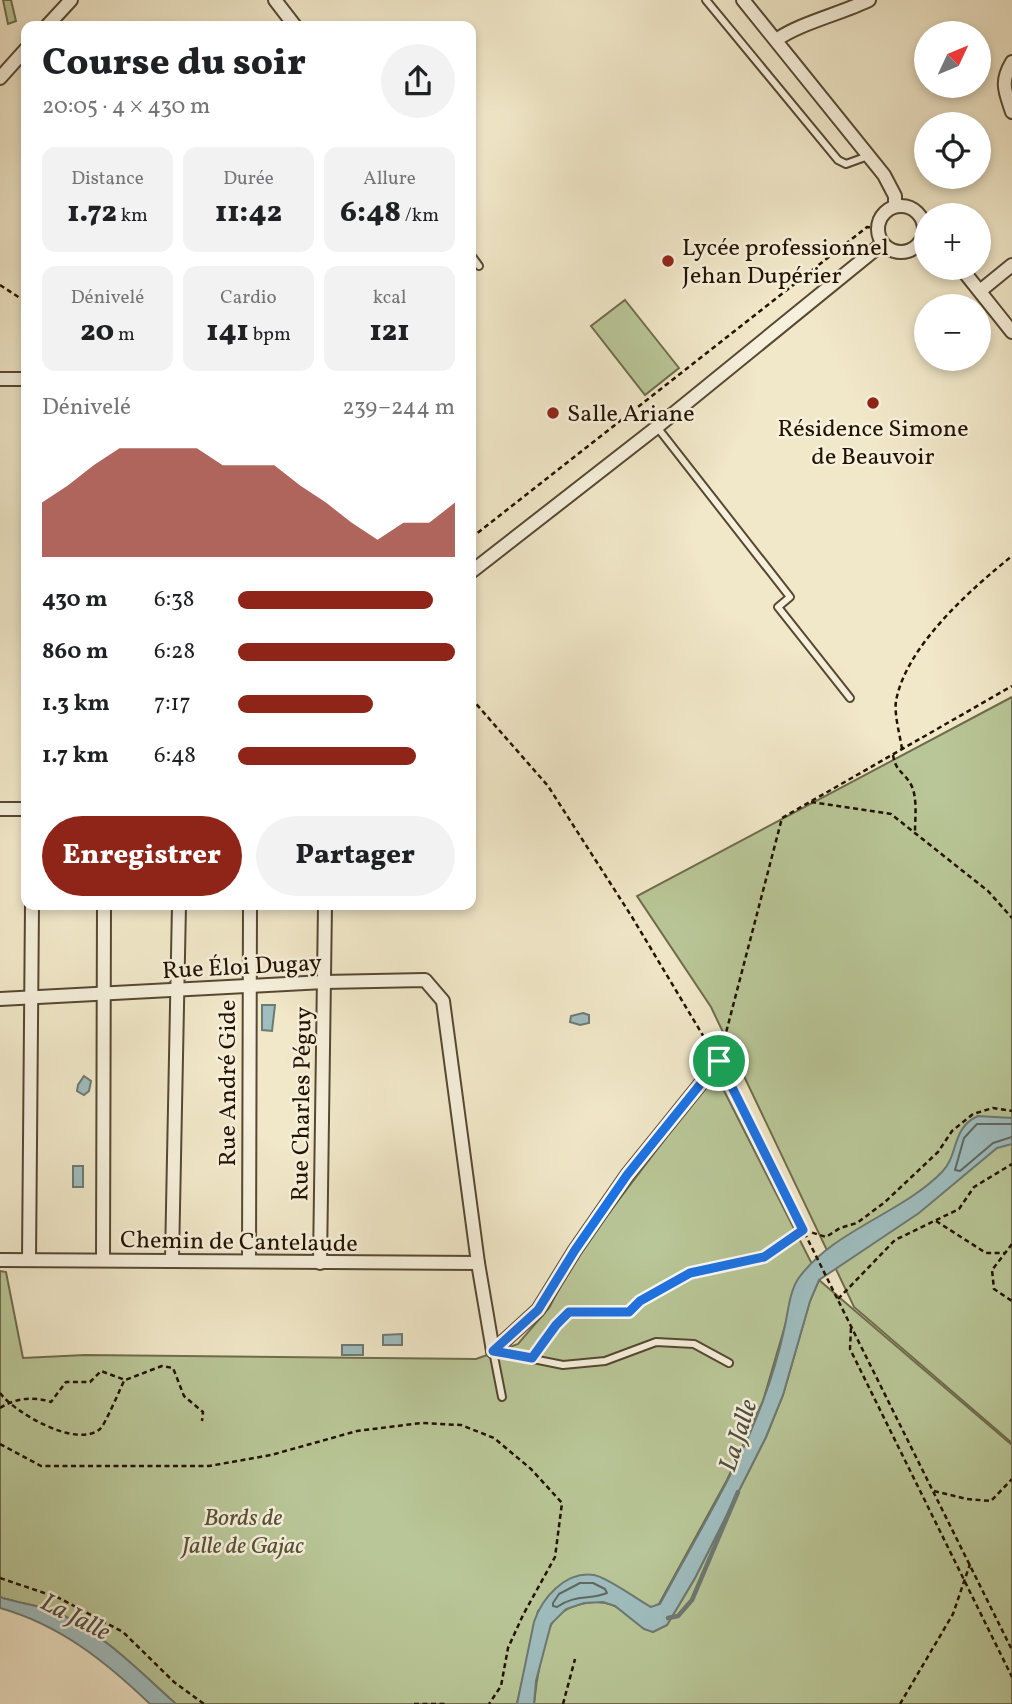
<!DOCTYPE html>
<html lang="fr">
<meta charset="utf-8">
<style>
:root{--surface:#fff;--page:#f2f2f2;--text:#202124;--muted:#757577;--accent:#8f2418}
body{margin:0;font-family:Vollkorn,serif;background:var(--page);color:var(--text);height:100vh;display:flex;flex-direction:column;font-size:26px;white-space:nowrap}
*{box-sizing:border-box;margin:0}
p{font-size:23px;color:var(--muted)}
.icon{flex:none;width:38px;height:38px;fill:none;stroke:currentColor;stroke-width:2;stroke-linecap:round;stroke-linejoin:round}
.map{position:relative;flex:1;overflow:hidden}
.drawer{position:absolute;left:21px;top:21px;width:455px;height:889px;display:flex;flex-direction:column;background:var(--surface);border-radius:14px;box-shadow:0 4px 10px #0003}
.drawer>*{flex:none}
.needle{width:46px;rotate:46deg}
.controls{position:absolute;left:914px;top:21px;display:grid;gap:14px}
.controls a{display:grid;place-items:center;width:77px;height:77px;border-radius:50%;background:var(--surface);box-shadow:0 4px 10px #0003;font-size:35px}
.pin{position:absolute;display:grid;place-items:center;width:60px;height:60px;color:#fff;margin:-30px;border:4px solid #fff;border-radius:50%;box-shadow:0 2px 7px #0007}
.round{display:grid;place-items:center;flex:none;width:74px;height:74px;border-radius:37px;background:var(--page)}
.headline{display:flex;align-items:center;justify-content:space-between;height:119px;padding:0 21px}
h1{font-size:38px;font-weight:800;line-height:52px}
.figures{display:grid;grid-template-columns:repeat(3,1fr);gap:10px;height:119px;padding:7px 21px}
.figures div{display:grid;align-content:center;border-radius:14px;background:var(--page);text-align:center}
.figures b{font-size:30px;font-weight:800}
.figures small{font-size:19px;font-weight:400}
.figures p{font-size:19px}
.chart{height:196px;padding:14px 21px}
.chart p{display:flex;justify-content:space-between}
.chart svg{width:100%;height:126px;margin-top:7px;fill:var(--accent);opacity:.7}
.action{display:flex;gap:14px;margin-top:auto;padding:14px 21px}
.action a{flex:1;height:80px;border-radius:42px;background:var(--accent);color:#fff;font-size:28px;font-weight:800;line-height:80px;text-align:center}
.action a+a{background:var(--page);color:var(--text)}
ul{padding:0 21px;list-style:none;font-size:23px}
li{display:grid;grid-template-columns:112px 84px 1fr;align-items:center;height:52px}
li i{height:18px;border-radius:9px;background:var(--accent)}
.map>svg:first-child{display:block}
</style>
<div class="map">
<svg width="1012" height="1704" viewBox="0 0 1012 1704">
<rect width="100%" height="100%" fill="#f1e8c9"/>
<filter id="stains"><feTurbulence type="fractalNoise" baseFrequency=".00286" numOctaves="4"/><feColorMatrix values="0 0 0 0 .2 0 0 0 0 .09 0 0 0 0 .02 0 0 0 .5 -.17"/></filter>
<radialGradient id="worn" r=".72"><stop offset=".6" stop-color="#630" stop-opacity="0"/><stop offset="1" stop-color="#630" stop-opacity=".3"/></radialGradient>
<g fill="#b9c697" stroke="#6e6c4c" stroke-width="2">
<path d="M3,0H11L16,21L8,24Z"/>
<path d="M625,300L679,368L645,395L591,326Z"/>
<path d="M1012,697V1443L854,1307L711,1007L637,896Z"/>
<path d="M715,1073L812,1264L799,1278L763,1401L727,1480L659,1604L651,1608L601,1578L538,1611L517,1704H176C140,1672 103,1633 58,1613C40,1605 19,1604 0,1597V1271L6,1272L23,1358L85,1355L476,1359L518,1344L549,1308L577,1255Z"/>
<path d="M819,1280L1012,1445V1704H534C536,1682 542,1645 551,1625C557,1613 569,1607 581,1604C592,1601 602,1601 613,1605C627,1612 637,1625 653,1632L667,1625L695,1578L766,1437L783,1395L810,1301Z"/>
</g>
<g fill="#9fbec0" stroke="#6d7973" stroke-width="2">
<path d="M262,1005H275L272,1031L262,1030Z"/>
<path d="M583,1013L589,1015V1023L580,1025L570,1022L571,1016Z"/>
<path d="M84,1076L91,1081L89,1091L84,1095L77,1091L78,1085Z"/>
<path d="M978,1116L1012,1118V1144L997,1148L919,1213L819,1280L810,1301L783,1395L766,1437L695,1578L667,1625L653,1632L644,1629L615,1606L603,1602L584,1603L566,1609L551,1624L536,1681L534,1704H517L534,1622C542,1598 565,1571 594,1575C607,1577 638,1600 651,1607L660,1604C695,1538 737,1472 763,1401C771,1379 779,1354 784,1330C788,1314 789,1293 798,1279C833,1230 901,1214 942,1172C959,1155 951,1128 978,1116Z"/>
<rect x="73" y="1166" width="10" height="21"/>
<path d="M402,1334V1345H383V1335Z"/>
<rect x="342" y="1345" width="21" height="10"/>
<path d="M0,1597C19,1604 40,1605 58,1613C103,1633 140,1672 176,1704H150C105,1661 60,1625 0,1608Z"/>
</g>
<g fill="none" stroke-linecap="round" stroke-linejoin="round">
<g stroke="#606860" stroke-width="2">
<path d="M1012,1124H977L964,1138L955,1170L960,1171L993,1143L1012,1137"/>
<path d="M580,1583H593L605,1589L607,1593C591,1600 575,1594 557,1607L553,1606V1603L559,1594Z"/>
</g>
<path stroke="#6d7973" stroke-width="4.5" d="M668,1618L678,1616L692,1600L738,1492"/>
<g stroke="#564832" stroke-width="10">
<g id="lane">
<path d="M706,0L838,160L846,164L868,156"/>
<path d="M471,255L479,266"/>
<path d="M657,427L790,597L778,607L850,698"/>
<path d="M502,1397L493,1351L563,1365L605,1361L656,1342L694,1344L729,1363"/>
</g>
</g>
<g stroke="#564832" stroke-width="16">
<g id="street">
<path d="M275,0L295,26"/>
<path d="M743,0L884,175L895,196V205"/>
<path d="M47,26L71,0"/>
<path d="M776,40C800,23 840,14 869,0"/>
<path d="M1012,62C1000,82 1005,91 1012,112"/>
<path d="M0,78L26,49"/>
<circle cx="901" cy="229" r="23"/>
<path d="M961,268L1012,332"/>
<path d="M980,291L1012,265"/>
<path d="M0,379H26"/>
<path d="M471,572L657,427L882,244"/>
<path d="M0,809H26"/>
<path d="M0,999L324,982L425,980L443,1001L478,1263L493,1351"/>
<path d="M172,1259L179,905"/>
<path d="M0,1260L478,1263"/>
<path d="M29,1260L32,905"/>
<path d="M103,1260L104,905"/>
<path d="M249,1261L250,905"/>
<path d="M320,1263L325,905"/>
<path d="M493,1351L538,1310L575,1250L627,1175L719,1061"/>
</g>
</g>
<g stroke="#221200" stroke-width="2.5" stroke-dasharray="5 3.5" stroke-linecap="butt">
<path d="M0,285L26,302"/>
<path d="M471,538L867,227L877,229"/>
<path d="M471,698L548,786L632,917L711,1049"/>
<path d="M902,749C900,735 894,715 896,701C906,646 971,589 1012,556"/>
<path d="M893,755C896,772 902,770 910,783C918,795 915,818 915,832"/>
<path d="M811,802L891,814L988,891L1012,918"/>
<path d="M722,1048L782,818L1012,686"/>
<path d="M725,1073L1012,1650"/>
<path d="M936,1221L986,1253H1004"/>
<path d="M804,1230L826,1237L840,1228L857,1223L885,1202L938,1152L952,1131L973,1114L993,1108L1012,1111"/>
<path d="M1012,1244L992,1270L994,1289L1012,1301"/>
<path d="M838,1299L895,1240L959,1209L974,1187L1012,1164"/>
<path d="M851,1328L850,1349L1012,1677"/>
<path d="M538,1349L556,1325L569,1312H629L641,1301L690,1274L764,1257L804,1230"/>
<path d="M0,1393C15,1413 77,1449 100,1429C105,1425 120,1389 124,1381"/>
<path d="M0,1408C16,1398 33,1396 51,1402L66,1382H90L101,1371L125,1380L162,1366L173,1368L184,1396L203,1412L202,1421"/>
<path d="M0,1444L41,1466H209L271,1455L357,1431L421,1423L461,1425L494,1438L531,1469L562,1503L555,1557L523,1615L508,1648L501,1686L489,1704"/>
<path d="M934,1491L967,1499L991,1501L1012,1479"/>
<path d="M0,1578L59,1598L123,1632L174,1682L204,1704"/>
<path d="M414,1704H447"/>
<path d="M563,1704L575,1659"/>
<path d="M900,1704L953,1614L970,1564"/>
</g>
<use href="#lane" stroke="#f6f0dc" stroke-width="6"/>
<use href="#street" stroke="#f6f0dc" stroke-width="12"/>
</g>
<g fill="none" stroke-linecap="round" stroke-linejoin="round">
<g stroke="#fff" stroke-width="14">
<path id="route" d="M719,1061L803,1230L764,1257L690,1273L640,1301L629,1312H569L556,1325L532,1358L493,1351L538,1310L575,1250L627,1175Z"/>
</g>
<use href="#route" stroke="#1a73e8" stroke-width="9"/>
</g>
<g fill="#8f2418" stroke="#f6f0dc" stroke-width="2.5">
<circle cx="668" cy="261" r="7"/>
<circle cx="873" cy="403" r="7"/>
<circle cx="553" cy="413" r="7"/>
</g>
<g text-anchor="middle" stroke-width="5" stroke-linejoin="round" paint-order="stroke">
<g font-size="24" fill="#221200" stroke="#f6f0dc" text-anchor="start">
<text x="682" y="255">Lycée professionnel<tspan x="682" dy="28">Jehan Dupérier</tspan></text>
<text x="567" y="421">Salle Ariane</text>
<text x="873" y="436" text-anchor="middle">Résidence Simone<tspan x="873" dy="28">de Beauvoir</tspan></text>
</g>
<g font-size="24" fill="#221200" stroke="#f6f0dc">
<text transform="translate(242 966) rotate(-3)" y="8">Rue Éloi Dugay</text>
<text transform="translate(227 1083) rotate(-90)" y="8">Rue André Gide</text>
<text transform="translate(301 1104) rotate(-89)" y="8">Rue Charles Péguy</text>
<text transform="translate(239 1241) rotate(1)" y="8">Chemin de Cantelaude</text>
</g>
<g font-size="24" font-style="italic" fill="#575135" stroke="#f6f0dc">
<text x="243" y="1525">Bords de<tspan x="243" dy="28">Jalle de Gajac</tspan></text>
</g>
<g font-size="26" font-style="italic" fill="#4e4e43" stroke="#f6f0dc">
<text transform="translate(737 1435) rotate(-72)" y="9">La Jalle</text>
<text transform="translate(76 1616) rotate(27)" y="9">La Jalle</text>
</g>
</g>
<rect width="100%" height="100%" filter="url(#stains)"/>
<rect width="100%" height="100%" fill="url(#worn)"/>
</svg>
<div class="controls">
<a><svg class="needle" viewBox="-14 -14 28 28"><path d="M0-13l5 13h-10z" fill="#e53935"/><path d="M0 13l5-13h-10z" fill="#757577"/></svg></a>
<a><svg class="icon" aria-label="locate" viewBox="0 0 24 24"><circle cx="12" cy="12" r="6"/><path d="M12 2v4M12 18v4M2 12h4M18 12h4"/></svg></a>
<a>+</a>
<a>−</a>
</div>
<div class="pin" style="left:719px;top:1061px;background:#1e9e55"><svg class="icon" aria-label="arrive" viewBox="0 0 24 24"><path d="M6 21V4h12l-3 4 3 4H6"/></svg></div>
<section class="drawer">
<div class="headline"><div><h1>Course du soir</h1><p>20:05 · 4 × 430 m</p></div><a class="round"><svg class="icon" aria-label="share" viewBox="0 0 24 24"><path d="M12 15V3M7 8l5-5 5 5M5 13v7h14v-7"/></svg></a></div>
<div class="figures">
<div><p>Distance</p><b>1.72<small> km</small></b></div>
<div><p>Durée</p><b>11:42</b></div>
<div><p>Allure</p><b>6:48<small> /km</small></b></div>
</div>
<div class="figures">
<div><p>Dénivelé</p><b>20<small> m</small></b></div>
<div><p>Cardio</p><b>141<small> bpm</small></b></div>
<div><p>kcal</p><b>121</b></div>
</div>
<div class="chart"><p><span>Dénivelé</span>239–244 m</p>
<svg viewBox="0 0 160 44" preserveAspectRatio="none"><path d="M0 44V25L10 19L20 12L30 6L40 6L50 6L60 6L70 12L80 12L90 12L100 19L110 25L120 32L130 38L140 32L150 32L160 25V44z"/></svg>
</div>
<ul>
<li><b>430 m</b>6:38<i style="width:90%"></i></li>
<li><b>860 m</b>6:28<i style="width:100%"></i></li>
<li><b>1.3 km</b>7:17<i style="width:62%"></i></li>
<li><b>1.7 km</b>6:48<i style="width:82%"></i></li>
</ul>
<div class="action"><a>Enregistrer</a><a>Partager</a></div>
</section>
</div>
